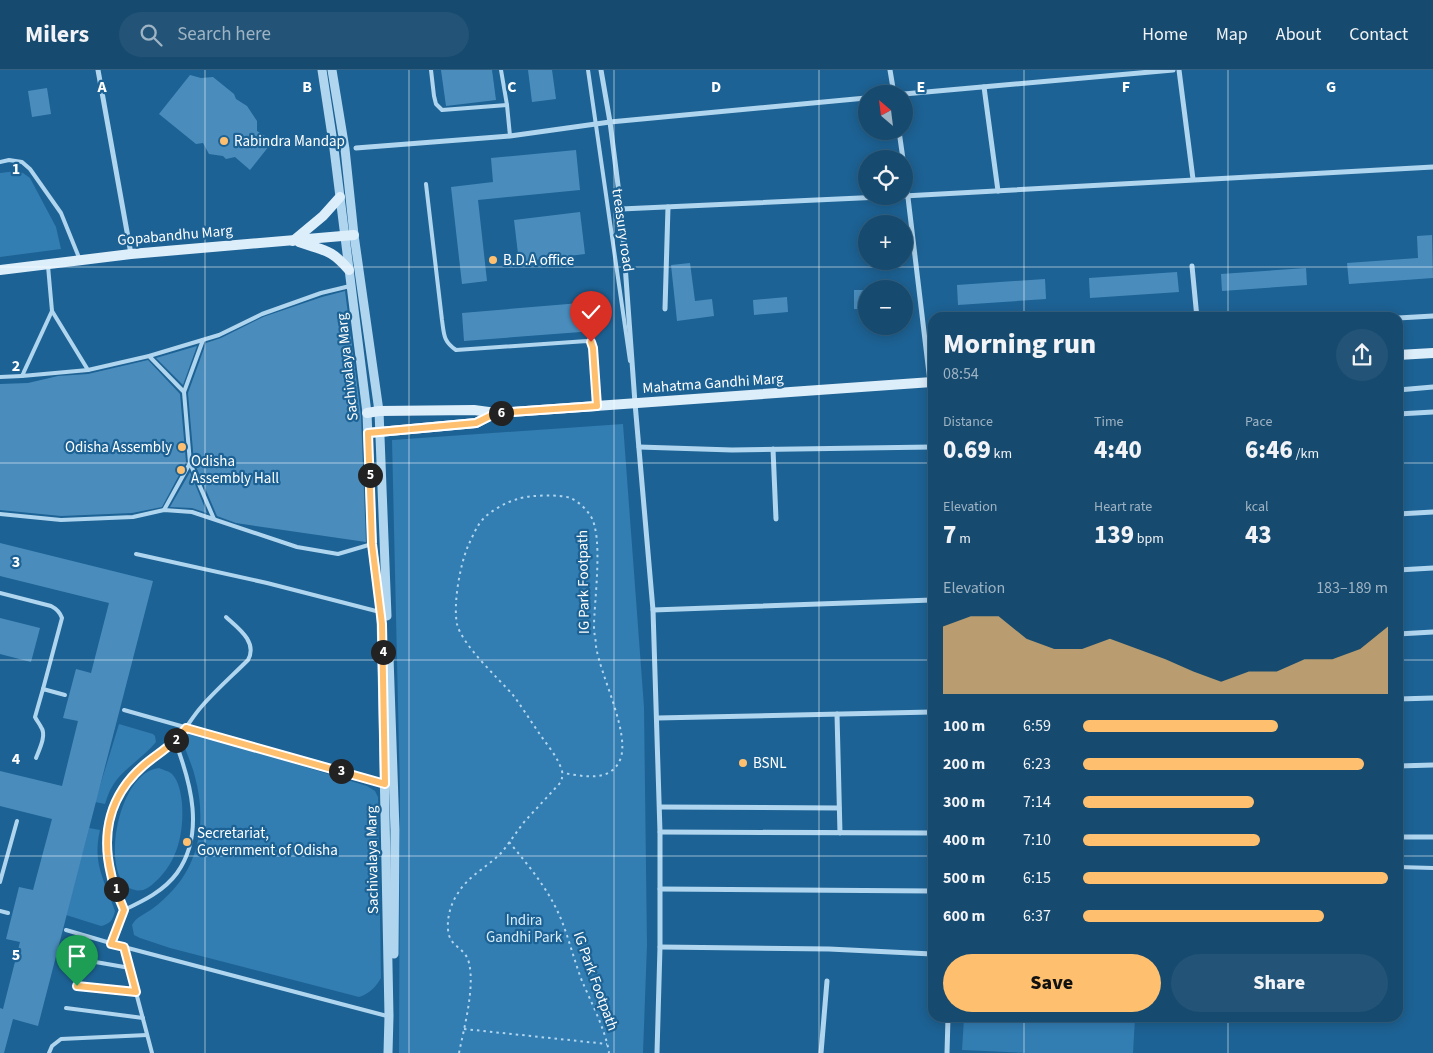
<!DOCTYPE html>
<meta charset="utf-8">
<style>
:root{--surface:#164a6f;--page:#235477;--text:#f1f3f6;--muted:#9eb3c3;--line:#356282;--accent:#fec06f}
body{margin:0;font-family:"Source Sans 3",sans-serif;background:var(--page);color:var(--text);height:100vh;display:flex;flex-direction:column;font-size:19px;white-space:nowrap}
*{box-sizing:border-box;margin:0}
p{font-size:16px;color:var(--muted)}
.icon{flex:none;width:28px;height:28px;fill:none;stroke:currentColor;stroke-width:2;stroke-linecap:round;stroke-linejoin:round}
.map{position:relative;flex:1;overflow:hidden}
.drawer{position:absolute;left:928px;top:242px;width:475px;height:710px;display:flex;flex-direction:column;background:var(--surface);border-radius:15px;box-shadow:0 2px 12px #0003,0 0 0 1px var(--line)}
.drawer>*{flex:none}
.needle{width:32px;rotate:332deg}
.tools{position:absolute;left:858px;top:15px;display:grid;gap:10px}
.tools a{display:grid;place-items:center;width:55px;height:55px;border-radius:50%;background:var(--surface);box-shadow:0 2px 12px #0003,0 0 0 1px var(--line);font-size:25px}
.pin{position:absolute;display:grid;place-items:center;width:42px;height:42px;color:#fff;margin:-51px -21px;border-radius:50% 50% 50% 0;rotate:-45deg;box-shadow:0 0 5px #0007}
.pin .icon{rotate:45deg}
.km{position:absolute;width:25px;height:25px;margin:-12px;border-radius:50%;background:#222;color:#fff;font-size:14px;line-height:25px;text-align:center}
.round{display:grid;place-items:center;flex:none;width:52px;height:52px;border-radius:26px;background:var(--page)}
.headline{display:flex;align-items:center;justify-content:space-between;height:85px;padding:0 15px}
h1{font-size:28px;font-weight:800;line-height:38px}
.metrics{display:grid;grid-template-columns:repeat(3,1fr);gap:8px;height:85px;padding:5px 15px}
.metrics div{display:grid;align-content:center}
.metrics b{font-size:25px;font-weight:800}
.metrics small{font-size:14px;font-weight:400}
.metrics p{font-size:14px}
.chart{height:140px;padding:10px 15px}
.chart p{display:flex;justify-content:space-between}
.chart svg{width:100%;height:90px;margin-top:5px;fill:var(--accent);opacity:.7}
.action{display:flex;gap:10px;margin-top:auto;padding:10px 15px}
.action a{flex:1;height:58px;border-radius:30px;background:var(--accent);color:#111;font-size:20px;font-weight:800;line-height:58px;text-align:center}
.action a+a{background:var(--page);color:var(--text)}
ul{padding:0 15px;list-style:none;font-size:16px}
li{display:grid;grid-template-columns:80px 60px 1fr;align-items:center;height:38px}
li i{height:12px;border-radius:6px;background:var(--accent)}
header{display:flex;align-items:center;gap:30px;box-sizing:border-box;height:70px;padding:0 25px;background:var(--surface);border-bottom:1px solid var(--line)}
header strong{font-size:24px}
nav{display:flex;gap:28px;margin-inline-start:auto;font-size:18px}
.search{width:350px;height:45px;background:var(--page);display:flex;align-items:center;gap:12px;box-sizing:border-box;padding:0 18px;border-radius:28px;color:var(--muted);font-size:19px}
.map>svg:first-child{display:block}
</style>
<header>
<strong>Milers</strong>
<div class="search"><svg class="icon" aria-label="search" viewBox="0 0 24 24"><circle cx="10" cy="10" r="6"/><path d="M15 15l6 6"/></svg>Search here</div>
<nav><a>Home</a><a>Map</a><a>About</a><a>Contact</a></nav>
</header>
<div class="map">
<svg width="1433" height="983" viewBox="0 0 1433 983">
<rect width="100%" height="100%" fill="#1d6294"/>
<g fill="#327db2">
<path d="M17,101L23,103L30,108L56,157L61,179L0,187V103Z"/>
<path d="M623,354L644,637L647,875L643,983H399L400,723L392,370Z"/>
<path d="M119,654L153,664L155,666L156,672C143,688 124,698 113,715C109,721 107,728 105,734L95,732Z"/>
<path d="M192,662L367,716L375,721L378,727L381,908C376,917 369,924 359,927L170,878L140,868L134,865L132,855C136,847 145,844 152,839C159,834 166,827 172,821C201,790 206,747 195,707C192,694 186,683 183,671V667L188,663Z"/>
<path d="M159,698C163,700 169,701 172,704C179,711 181,724 182,733C184,762 178,792 155,812C149,818 143,822 135,820C98,813 116,702 159,698Z"/>
<path d="M89,758L100,760C92,794 105,811 115,841C113,850 110,854 101,856L66,845Z"/>
<path d="M964,948H1135L1133,983H1028L962,980Z"/>
</g>
<g fill="#4a8dbd">
<path d="M441,0H492L496,30L446,36Z"/>
<path d="M528,0H552L556,29L532,32Z"/>
<path d="M190,5L201,8L213,7L234,24L236,29L247,36L257,51V61L273,71L250,100L235,87L226,89L223,86L209,84L203,73L196,74L159,44Z"/>
<path d="M47,18L51,44L32,47L28,21Z"/>
<path d="M576,80L580,120L478,130L487,211L462,214L451,117L493,112L491,88Z"/>
<path d="M580,142L585,184L519,192L514,150Z"/>
<path d="M1432,165L1433,208L1349,214L1347,193L1418,188L1417,166Z"/>
<path d="M690,193L695,231L712,229L714,246L677,251L671,195Z"/>
<path d="M1306,198L1307,215L1222,221L1221,204Z"/>
<path d="M1177,202L1179,222L1090,228L1089,208Z"/>
<path d="M1045,209L1046,229L958,235L957,215Z"/>
<rect x="854" y="220" width="12" height="19"/>
<path d="M345,221L361,346L366,472L236,453L217,446L194,392L188,323L206,273L221,268L263,247L322,227Z"/>
<path d="M787,227L788,242L754,245L753,230Z"/>
<path d="M592,232L594,261L464,271L462,243Z"/>
<path d="M197,276L183,315L156,288Z"/>
<path d="M148,290L180,324L186,392L162,437L132,443L61,446L0,440V314L28,313L58,306L88,304Z"/>
<path d="M190,402L207,443L192,438L170,437Z"/>
<path d="M0,473L153,511L38,956L13,949L4,983H0V938L3,939L20,872L6,869L19,817L33,820L52,749L0,736V701L62,716L78,651L63,648L76,599L91,603L109,533L0,506Z"/>
<path d="M0,548L40,558L31,592L0,584Z"/>
</g>
<g fill="none" stroke-linecap="round" stroke-linejoin="round">
<g stroke="#b0d5ef" stroke-width="2" stroke-dasharray="2.5 4" stroke-linecap="butt">
<path d="M509,772C529,796 549,820 561,849C569,869 574,890 582,911C591,932 606,961 609,983"/>
<path d="M464,959L607,974"/>
<path d="M459,983C464,958 475,918 469,893C465,876 449,878 448,859C447,847 451,833 458,823C468,806 489,796 502,782C510,772 517,761 525,751C537,738 549,725 561,712C562,708 563,705 562,701C558,687 547,675 539,663C530,650 522,637 513,625C498,608 462,575 457,554C453,534 460,495 468,476C471,470 474,462 478,456C484,444 505,432 518,429C528,425 561,424 570,428C578,431 585,438 590,445C604,465 594,531 594,557C594,564 596,570 596,576C600,605 631,664 620,690C610,713 583,706 563,703"/>
</g>
<g stroke="#b0d5ef" stroke-width="4">
<path d="M431,0L434,26L436,34L442,40L507,35"/>
<path d="M501,0L507,35L510,66"/>
<path d="M588,0L630,291"/>
<path d="M0,92L9,90L22,92L30,99L61,143L80,190"/>
<path d="M426,114L442,250C444,264 443,271 456,280L587,271L591,272L593,278L597,334"/>
<path d="M48,196L52,241L22,306L88,300"/>
<path d="M52,241L88,300L149,286L219,265L262,244L321,223L350,216"/>
<path d="M149,286L184,322"/>
<path d="M0,307L22,306"/>
<path d="M190,393L184,322L203,270"/>
<path d="M164,440L190,393L214,449"/>
<path d="M0,444L61,450L133,447L164,440L192,442L297,477L338,484L372,474"/>
<path d="M136,484L267,513L380,542"/>
<path d="M0,523L51,536C57,539 60,542 62,548L43,619"/>
<path d="M124,640L384,713"/>
<path d="M36,688C39,680 47,665 41,657C39,653 37,651 35,647L43,619L65,625"/>
<path d="M1398,797L1433,798"/>
<path d="M0,812L17,751"/>
<path d="M124,840C143,831 164,821 177,803C205,764 191,713 175,671"/>
<path d="M0,841L8,843"/>
<path d="M66,860L124,877L387,946"/>
<path d="M111,874L124,840C120,829 114,817 111,805C103,772 107,734 131,708C143,694 160,685 174,672C185,661 192,647 202,636C216,620 233,605 248,590C258,572 238,558 226,547"/>
<path d="M124,877L152,983"/>
<path d="M84,890L130,898"/>
<path d="M77,916L136,922"/>
<path d="M66,938L143,948"/>
<path d="M49,983L52,976L61,969L147,965"/>
</g>
<g stroke="#b0d5ef" stroke-width="5">
<path d="M98,0L131,184"/>
<path d="M601,0L610,52L621,139L635,333L653,540L660,762V877L657,983"/>
<path d="M890,0L894,24"/>
<path d="M1179,0L1193,109"/>
<path d="M984,17L998,121"/>
<path d="M904,24L1173,0"/>
<path d="M899,61L903,89"/>
<path d="M356,78L510,66L610,52L866,28"/>
<path d="M904,94L930,312L932,359"/>
<path d="M904,126L1433,97"/>
<path d="M621,139L903,126"/>
<path d="M1192,196L1197,248"/>
<path d="M665,239L668,137"/>
<path d="M1398,248L1433,246"/>
<path d="M1398,320L1433,317"/>
<path d="M1398,344L1433,342"/>
<path d="M639,377L732,380L932,377"/>
<path d="M773,379L776,449"/>
<path d="M1398,444L1433,442"/>
<path d="M1398,500L1433,498"/>
<path d="M653,540L932,530"/>
<path d="M1398,564L1433,562"/>
<path d="M1398,629L1433,628"/>
<path d="M837,644L840,763"/>
<path d="M657,648L932,642"/>
<path d="M1398,696L1433,695"/>
<path d="M660,737L839,738"/>
<path d="M660,762L932,763"/>
<path d="M1398,767H1433"/>
<path d="M660,819L932,821"/>
<path d="M660,877L829,879L932,884"/>
<path d="M821,983L827,911"/>
<path d="M947,983L948,948"/>
</g>
<g stroke="#b0d5ef" stroke-width="9">
<path d="M322,0L334,79L367,343L372,474L381,543L389,946L388,983"/>
<path d="M332,0L345,79L354,165L379,341L387,546"/>
<path d="M389,587L395,760L394,884"/>
</g>
<g stroke="#ddeefb" stroke-width="10">
<path d="M293,171L323,146L340,127"/>
<path d="M299,172C325,181 331,179 349,200"/>
<path d="M0,200L131,184L354,165"/>
<path d="M1398,285L1433,283"/>
<path d="M367,343L379,341L474,340L496,343L932,312"/>
<path d="M368,363L476,353L495,343"/>
</g>
</g>
<g fill="none" stroke-linecap="round" stroke-linejoin="round">
<g stroke="#fff" stroke-width="10">
<path id="route" d="M77,916L136,922L124,877L111,874L124,840C120,829 113,816 111,804C101,763 110,725 143,696C153,687 164,681 173,672C178,668 182,663 186,658L385,714L382,554L372,474L368,363L476,353L496,343L597,336L593,278L591,272"/>
</g>
<use href="#route" stroke="#fec06f" stroke-width="6"/>
</g>
<path fill="none" stroke="#fff" stroke-width="1" stroke-opacity="0.55" d="M205,0V983M409,0V983M614,0V983M819,0V983M1024,0V248M1228,0V248M0,197H1433M0,393H932M1398,393H1433M0,590H932M1398,590H1433M0,786H932M1398,786H1433M1024,948V983M1228,948V983"/>
<g fill="#fec06f" stroke="#1d6294" stroke-width="2">
<circle cx="224" cy="71" r="5"/>
<circle cx="493" cy="190" r="5"/>
<circle cx="182" cy="377" r="5"/>
<circle cx="181" cy="400" r="5"/>
<circle cx="743" cy="693" r="5"/>
<circle cx="187" cy="772" r="5"/>
</g>
<g text-anchor="middle" stroke-width="4.5" stroke-linejoin="round" paint-order="stroke">
<g font-size="15" fill="#fff" stroke="#1d6294" text-anchor="start">
<text x="234" y="76">Rabindra Mandap</text>
<text x="503" y="195">B.D.A office</text>
<text x="172" y="382" text-anchor="end">Odisha Assembly</text>
<text x="191" y="396">Odisha<tspan x="191" dy="17">Assembly Hall</tspan></text>
<text x="753" y="698">BSNL</text>
<text x="197" y="768">Secretariat,<tspan x="197" dy="17">Government of Odisha</tspan></text>
</g>
<g font-size="15" fill="#fff" stroke="#1d6294">
<text transform="translate(623 160) rotate(82)" y="5">treasury road</text>
<text transform="translate(175 165) rotate(-5)" y="5">Gopabandhu Marg</text>
<text transform="translate(347 297) rotate(-96)" y="5">Sachivalaya Marg</text>
<text transform="translate(713 313) rotate(-4)" y="5">Mahatma Gandhi Marg</text>
<text transform="translate(583 512) rotate(-91)" y="5">IG Park Footpath</text>
<text transform="translate(372 790) rotate(-91)" y="5">Sachivalaya Marg</text>
<text transform="translate(596 911) rotate(70)" y="5">IG Park Footpath</text>
</g>
<g font-size="15" fill="#d6ecfa" stroke="#1d6294">
<text x="524" y="855">Indira<tspan x="524" dy="17">Gandhi Park</tspan></text>
</g>
</g>
<g font-size="16" text-anchor="middle" font-weight="bold" fill="#fff" stroke="#1d6294" stroke-width="4.5" stroke-linejoin="round" paint-order="stroke">
<text x="102" y="22">A</text>
<text x="307" y="22">B</text>
<text x="512" y="22">C</text>
<text x="716" y="22">D</text>
<text x="921" y="22">E</text>
<text x="1126" y="22">F</text>
<text x="1331" y="22">G</text>
<text x="16" y="104">1</text>
<text x="16" y="301">2</text>
<text x="16" y="497">3</text>
<text x="16" y="694">4</text>
<text x="16" y="890">5</text>
</g>
</svg>
<div class="tools">
<a><svg class="needle" viewBox="-14 -14 28 28"><path d="M0-13l5 13h-10z" fill="#e53935"/><path d="M0 13l5-13h-10z" fill="#9eb3c3"/></svg></a>
<a><svg class="icon" aria-label="locate" viewBox="0 0 24 24"><circle cx="12" cy="12" r="6"/><path d="M12 2v4M12 18v4M2 12h4M18 12h4"/></svg></a>
<a>+</a>
<a>−</a>
</div>
<div class="pin" style="left:77px;top:916px;background:#1e9e55"><svg class="icon" aria-label="arrive" viewBox="0 0 24 24"><path d="M6 21V4h12l-3 4 3 4H6"/></svg></div>
<div class="pin" style="left:591px;top:272px;background:#d93025"><svg class="icon" aria-label="check" viewBox="0 0 24 24"><path d="M5 12l5 5 9-10"/></svg></div>
<b class="km" style="left:116px;top:819px">1</b>
<b class="km" style="left:176px;top:670px">2</b>
<b class="km" style="left:341px;top:701px">3</b>
<b class="km" style="left:383px;top:582px">4</b>
<b class="km" style="left:370px;top:405px">5</b>
<b class="km" style="left:501px;top:343px">6</b>
<section class="drawer">
<div class="headline"><div><h1>Morning run</h1><p>08:54</p></div><a class="round"><svg class="icon" aria-label="share" viewBox="0 0 24 24"><path d="M12 15V3M7 8l5-5 5 5M5 13v7h14v-7"/></svg></a></div>
<div class="metrics">
<div><p>Distance</p><b>0.69<small> km</small></b></div>
<div><p>Time</p><b>4:40</b></div>
<div><p>Pace</p><b>6:46<small> /km</small></b></div>
</div>
<div class="metrics">
<div><p>Elevation</p><b>7<small> m</small></b></div>
<div><p>Heart rate</p><b>139<small> bpm</small></b></div>
<div><p>kcal</p><b>43</b></div>
</div>
<div class="chart"><p><span>Elevation</span>183–189 m</p>
<svg viewBox="0 0 160 44" preserveAspectRatio="none"><path d="M0 44V11L10 6L20 6L30 17L40 22L50 22L60 17L70 22L80 27L90 33L100 38L110 33L120 33L130 27L140 27L150 22L160 11V44z"/></svg>
</div>
<ul>
<li><b>100 m</b>6:59<i style="width:64%"></i></li>
<li><b>200 m</b>6:23<i style="width:92%"></i></li>
<li><b>300 m</b>7:14<i style="width:56%"></i></li>
<li><b>400 m</b>7:10<i style="width:58%"></i></li>
<li><b>500 m</b>6:15<i style="width:100%"></i></li>
<li><b>600 m</b>6:37<i style="width:79%"></i></li>
</ul>
<div class="action"><a>Save</a><a>Share</a></div>
</section>
</div>
